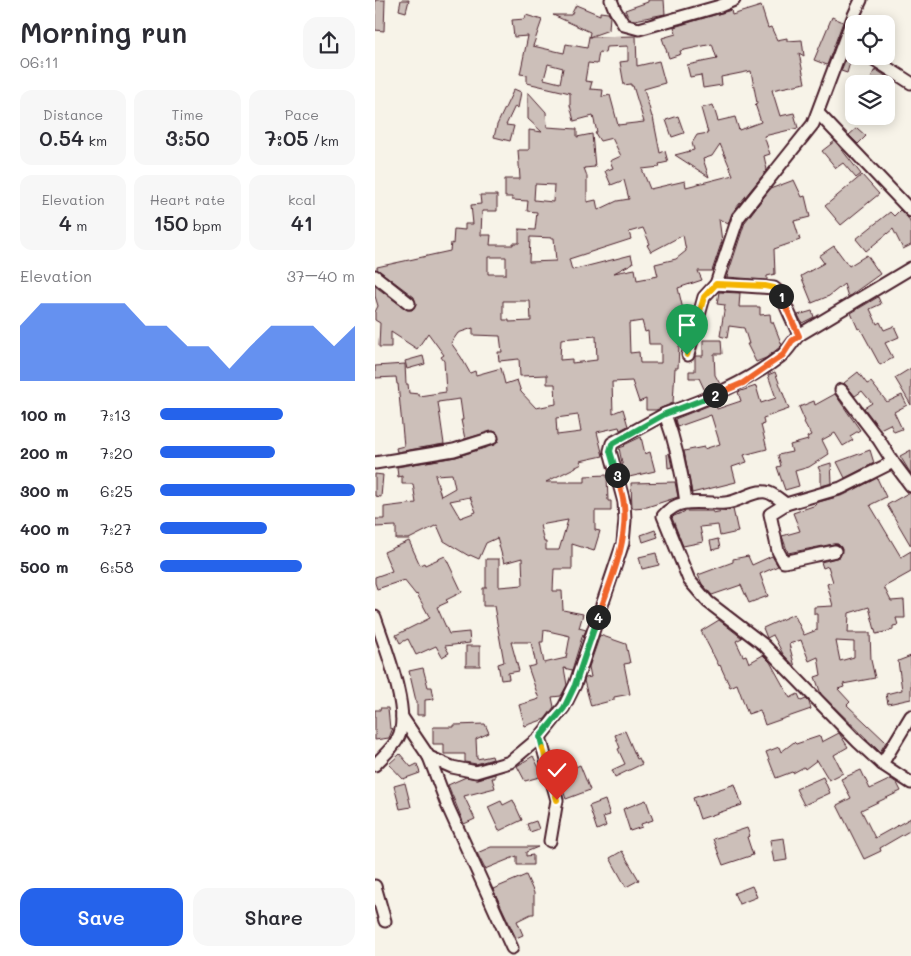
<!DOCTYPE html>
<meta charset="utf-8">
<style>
:root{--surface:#fff;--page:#f7f7f7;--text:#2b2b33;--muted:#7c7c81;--accent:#2563eb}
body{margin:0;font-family:Mali,sans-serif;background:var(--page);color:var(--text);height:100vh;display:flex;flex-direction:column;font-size:19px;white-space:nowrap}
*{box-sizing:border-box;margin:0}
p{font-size:16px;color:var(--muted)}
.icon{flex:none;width:28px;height:28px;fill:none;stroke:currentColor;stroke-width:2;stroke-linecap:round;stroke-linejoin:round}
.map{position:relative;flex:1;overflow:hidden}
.side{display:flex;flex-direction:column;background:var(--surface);width:375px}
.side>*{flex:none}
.fabs{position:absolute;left:470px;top:15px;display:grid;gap:10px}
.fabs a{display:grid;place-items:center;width:50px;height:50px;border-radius:10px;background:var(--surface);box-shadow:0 2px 12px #0003;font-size:25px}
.pin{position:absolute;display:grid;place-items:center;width:42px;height:42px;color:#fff;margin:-51px -21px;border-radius:50% 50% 50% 0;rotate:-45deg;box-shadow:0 0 5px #0007}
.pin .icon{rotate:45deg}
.km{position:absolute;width:25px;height:25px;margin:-12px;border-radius:50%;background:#222;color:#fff;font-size:14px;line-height:25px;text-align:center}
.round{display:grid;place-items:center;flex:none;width:52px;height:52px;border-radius:15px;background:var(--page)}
.summary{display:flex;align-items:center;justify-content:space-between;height:85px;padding:0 20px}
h1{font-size:28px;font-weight:600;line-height:38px}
.figures{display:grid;grid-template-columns:repeat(3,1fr);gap:8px;height:85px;padding:5px 20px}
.figures div{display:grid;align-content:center;border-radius:12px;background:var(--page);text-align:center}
.figures b{font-size:21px;font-weight:600}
.figures small{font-size:14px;font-weight:400}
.figures p{font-size:14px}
.chart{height:140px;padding:10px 20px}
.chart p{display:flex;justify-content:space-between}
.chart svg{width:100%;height:90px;margin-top:5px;fill:var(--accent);opacity:.7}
.button{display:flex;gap:10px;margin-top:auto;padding:10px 20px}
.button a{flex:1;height:58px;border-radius:15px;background:var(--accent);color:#fff;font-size:20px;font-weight:600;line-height:58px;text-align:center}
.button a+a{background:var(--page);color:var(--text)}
ul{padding:0 20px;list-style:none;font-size:16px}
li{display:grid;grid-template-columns:80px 60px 1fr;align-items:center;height:38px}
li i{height:12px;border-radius:6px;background:var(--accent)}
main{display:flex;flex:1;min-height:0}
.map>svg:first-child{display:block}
</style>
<main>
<section class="side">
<div class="summary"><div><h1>Morning run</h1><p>06:11</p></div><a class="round"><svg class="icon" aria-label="share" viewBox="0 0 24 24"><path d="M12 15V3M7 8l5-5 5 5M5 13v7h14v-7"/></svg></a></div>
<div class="figures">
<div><p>Distance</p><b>0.54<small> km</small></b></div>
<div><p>Time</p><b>3:50</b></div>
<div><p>Pace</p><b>7:05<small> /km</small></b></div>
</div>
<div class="figures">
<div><p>Elevation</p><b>4<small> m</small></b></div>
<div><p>Heart rate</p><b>150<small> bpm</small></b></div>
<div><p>kcal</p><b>41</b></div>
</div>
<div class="chart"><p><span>Elevation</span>37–40 m</p>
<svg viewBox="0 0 160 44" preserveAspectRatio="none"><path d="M0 44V17L10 6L20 6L30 6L40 6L50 6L60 17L70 17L80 27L90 27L100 38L110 27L120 17L130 17L140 17L150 27L160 17V44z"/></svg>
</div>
<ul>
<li><b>100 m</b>7:13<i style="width:63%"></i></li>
<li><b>200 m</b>7:20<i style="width:59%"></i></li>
<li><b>300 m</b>6:25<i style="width:100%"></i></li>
<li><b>400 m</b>7:27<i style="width:55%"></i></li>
<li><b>500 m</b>6:58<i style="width:73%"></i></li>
</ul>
<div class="button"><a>Save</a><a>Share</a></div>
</section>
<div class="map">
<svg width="536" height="956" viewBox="0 0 536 956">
<rect width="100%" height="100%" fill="#f7f3e8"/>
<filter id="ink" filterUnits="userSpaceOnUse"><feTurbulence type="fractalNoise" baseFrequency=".02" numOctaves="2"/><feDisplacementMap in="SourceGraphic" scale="10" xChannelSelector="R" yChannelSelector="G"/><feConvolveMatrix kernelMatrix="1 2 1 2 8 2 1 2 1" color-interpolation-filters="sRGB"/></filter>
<g filter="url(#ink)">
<g fill="#ccbfb9" stroke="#4a1f2b" fill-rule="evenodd">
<path d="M0,0H10L9,31L0,30Z"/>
<path d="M26,0H34L31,12L24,10Z"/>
<path d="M273,0H289L290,14L260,20L254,19L250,10L273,2Z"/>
<path d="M201,5L225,15V12L233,13L235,16L234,30L214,37L215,32L178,15H196Z"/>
<path d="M386,6L393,28L396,27L402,40L412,38V41L427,40L429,56L424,53L430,83L397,90L405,116L419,113L423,128L389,136L395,154L389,156L392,170L357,213L353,224L344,219L347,241L337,271H323L327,280L303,288L309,314H313L312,329L308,346H304L303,368H300L298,403L281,410H271V399L264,402L257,381L237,382L238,413L248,409L253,426L245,430L244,427L222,432L228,456L205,461L207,464L171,482H210V476L232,475L233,501H236V511H220V530L225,531L219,551L197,544V569H179L178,591H187L188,610L208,614L204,628L211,630L208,637V634L197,670L189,668L192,685L186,696L177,697L179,707L170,719L150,726L144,705L164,699L153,667L161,665L156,642H136L144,671L133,673L134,679L126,680L123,664L129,662L119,606H108V588H111V559H124V587L148,585L147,558L129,563L122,538L111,543L104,559L95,555L94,556L69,541L62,525L34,539H21V526L0,527V519H9V507L41,503L38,484H27V476L23,477L22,467L81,457L119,445L124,439L122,433L118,431L90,439L86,420H88L85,399L63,402L69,444L22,452L21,448L29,446L23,384H22L21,377L0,378V366L30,364L31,384H33L34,393L44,394V396L71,392L69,361L66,357L69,355L53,333L42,349L16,332V347H4L5,323L0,320V312L3,306L0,296V286L32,310H37L41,304L39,297L2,269V267L75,251L76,243L78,244L79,229L90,230V224H98L96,205L106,204L105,195H122V211H107L106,235H116L115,245H138V243H144V229L160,230L162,212L152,211L153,201L137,200V197H130V179H145L143,150H154V130L167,132L153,119V92L171,112L172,127L202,129V137L217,134L220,167L209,168L212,176V202L221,200L223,210L242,201L254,199L249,180L236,185L230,171L238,168L235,161L246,156L237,138L225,141L220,133L222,132L218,116L199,121L195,105V93L152,83V75L145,74L153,36L139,37L137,20L150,19L151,15L167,20L158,46L189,53L191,44L212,48L214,37L261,36L262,66L284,61L290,83L269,89L277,117H278L285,153L290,151L293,162L284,164L285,167L267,169L275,189L310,181L311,187L358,175L345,144L337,156L328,159L334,177L300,155L319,150L317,143L322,135L333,133L326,108L338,105L343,121L360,117L364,130L386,122L380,104L382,103L376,71L346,77L347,85L328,88L326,75L315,77L312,65L342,59L337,44L305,51L306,54L294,58L287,38L301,34L299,27L353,11L356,10L357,15ZM253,46V61L245,62L249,85L256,84V86H258L269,122L243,125L235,95L227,97L228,90L215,89L217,82L210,81L213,63L222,64L224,52L230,53L231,47ZM173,64L188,68L185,83L169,79ZM160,184L179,185L178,202L159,200ZM268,228L275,244L272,245L276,252L308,235L311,251L301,259L280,264L283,276L262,280L260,269L239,273L258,263L256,255L197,270L194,259L256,239L254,232ZM155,237L179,238L181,261L154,262ZM113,257H131V274H113ZM128,301H155L156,321L134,322V320H128ZM267,321L270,332L273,331L274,344H286V363H265L264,352L255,353L254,323ZM98,328V335L125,336L127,352H123L124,361L144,359L145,376L172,375V384H180L181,404L161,408L146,392L142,380L130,384L126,368L101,375L100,371L95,373L86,357L76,343L83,333ZM221,336L222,360L197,363V359L185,360L186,339ZM203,415L206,432L182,435L181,418ZM77,474L80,488L66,496L60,475ZM95,497L101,512L85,518L75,501ZM193,520L184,550H171V542H169L165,525ZM169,630L195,636L191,658L169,663L165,642H168Z"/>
<path d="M457,17L468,22L452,65L439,60Z"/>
<path d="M474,51L478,52L472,73L466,71Z"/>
<path d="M500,69L512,77L509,84H493Z"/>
<path d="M139,89L146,92L143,108L140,106L131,125L139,126L135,141L119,137L122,125Z"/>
<path d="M303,116L309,133L297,137L291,120Z"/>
<path d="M482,128L491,136L483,144L474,135Z"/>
<path d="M460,141L486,174L481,178L468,163L461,168L447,151Z"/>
<path d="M487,175L504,194L466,225L450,206Z"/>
<path d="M419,180L427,197L430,196L435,217L419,221L425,240L399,249L400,274L392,276V280L352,277L370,222L395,189Z"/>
<path d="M525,210L533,218L536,224V245L528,249L518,229L491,251L481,239L515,212L519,216Z"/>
<path d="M459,246L474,266L492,255L505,274L473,297L469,284L454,296L437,303L426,276L449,263L444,256Z"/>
<path d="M344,292L365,293L364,307H385V315L395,314L396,322H398L407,345L405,347L391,358L381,362L372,344H374L369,328L354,326L352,338L345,336L350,305L342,304Z"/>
<path d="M503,297L506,304L495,309L502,324L505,322L509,330L519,326L524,337L510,343L518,358L505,365L485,328L483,329L476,313Z"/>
<path d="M437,311L439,317L427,323L423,315Z"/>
<path d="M328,340H346L347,354H339L340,375L345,384L330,391L324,378H314V371H320V356H328Z"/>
<path d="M48,356L50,364L32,369L30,361Z"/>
<path d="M536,368V405L520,378Z"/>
<path d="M400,372L414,409L388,418L389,424L386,425L392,449L369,455L372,462L357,467L361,482L317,493L309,451L329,447V449L345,444L336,415L302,427L300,419L340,403L342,409L366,401L363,392L381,386L386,403L401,398L393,375Z"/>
<path d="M483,372L492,384L496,382L512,402L527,395L532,405L519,412L527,429L519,432L515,424L505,429L489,408L497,403L487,391L480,396L469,383Z"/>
<path d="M460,394L485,430L475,436L478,440L468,446L460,433L447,440L454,454L434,467L420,471L424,486L410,490L402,467L406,466L403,455L417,452L415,445L433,440L432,437L436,435L429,422L430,421L424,407L439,401L440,405Z"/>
<path d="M266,437L270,454L275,452L280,471L250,478L244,448L250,446L249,445Z"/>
<path d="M495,450L499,463L470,478L462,462Z"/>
<path d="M536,450V474L525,456Z"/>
<path d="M294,453L297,467L293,468L292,454Z"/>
<path d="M456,463L457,483L446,486V473L443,467Z"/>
<path d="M0,474L8,475L6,497L0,496Z"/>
<path d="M502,478L511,497L495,505L526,557L536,551V572L509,587L516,601L529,600L530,618H521L523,625L518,626V630L501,634L494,607L474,613L473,633H495L496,660L500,678L468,684L469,687L463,689L475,702L472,705L511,742L505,752L446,694L440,677L446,675L443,657L434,661L426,640L414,644L420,667L408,654L398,635L392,638L388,628L419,614L429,635L442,630V614H439V607L458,606L452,584L458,582L453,566L448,568L446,562L465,557L467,549L463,544H458L413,553L407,536L425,531L418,513L441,505L440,504L444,502L469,495ZM461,641L479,642V657L465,661Z"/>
<path d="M300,482L303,497L272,507L257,508L256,483Z"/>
<path d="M533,493H536V546L512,505Z"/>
<path d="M358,509L363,532L345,536L343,525L325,527L328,542L308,546L297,518L299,516L311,511H338V513Z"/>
<path d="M280,530L283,537L268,542L266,535Z"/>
<path d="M343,539L345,548L337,550L335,541Z"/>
<path d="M34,541L45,565L49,563L50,565L70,556L87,592L71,600L73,602L62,607L74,634L94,632L95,643L70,646L74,653L67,657L61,646L41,655L33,639L25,643L21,635L55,618L42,594L41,595L29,580L2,589L0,583V577L17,571L9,552Z"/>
<path d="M281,553L284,565L267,569L264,557Z"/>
<path d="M373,556L377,565L397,556L403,566L385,574L393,596L374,603L366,585L337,595L327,584L323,575L358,562V559Z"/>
<path d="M344,620L367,638L361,641L368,656L371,655L374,663L388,655L395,662L415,698L423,694L426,701L431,699L434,702L436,709L390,725L385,710L373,714L362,684L355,687L345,665L344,666L326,631Z"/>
<path d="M225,635L251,644L255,663L249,664L255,694L239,697V700L216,706L209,681L210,678L216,677L214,667Z"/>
<rect x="91" y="646" width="14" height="20"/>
<path d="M536,656V699L513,704L511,694L527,690L523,661Z"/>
<path d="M48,668L53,687H57L59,699L50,700V715H42V701H41L34,671Z"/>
<path d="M5,708H13L15,729L18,728L14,738L0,740V710H5Z"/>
<path d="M110,724L114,733L101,739L102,759L117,756L118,759L101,764L90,762V754H69V744H58V727H79V725Z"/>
<path d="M250,731L262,759L264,758L267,764L240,777L237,770L250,764L243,749L245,748L240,735Z"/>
<path d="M464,733L473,747L459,755L468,773L454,780L442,760L430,769L429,767L418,773L417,772L401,778L391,752L404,747L406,752L419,742L421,744L445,736L447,742Z"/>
<path d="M25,754L36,767L42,764L45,773L28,779L14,764Z"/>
<path d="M158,756L168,776L150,781L142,766Z"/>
<path d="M205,765L215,790L191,799L183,775Z"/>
<path d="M486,770L495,789L516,779L522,783L526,791L486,810L500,838L536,818V830L505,848L506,851L489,859L462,805L476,798L466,779Z"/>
<path d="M120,774V778H117L120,788L89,796L100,819L89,824L73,785L91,777L103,779Z"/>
<path d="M448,777L455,793L429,805L421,789Z"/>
<path d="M30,783L36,807L25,809L19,786Z"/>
<path d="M360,784L367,805L325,819L318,798Z"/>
<path d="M138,800L147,820L124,831L113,807L126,801L128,805Z"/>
<path d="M230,800L235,815L228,817L231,826L222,830L214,806Z"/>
<path d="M271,800L278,820L266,824L267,827L255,831L248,809Z"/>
<path d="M161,821L164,829L155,832L152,824Z"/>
<path d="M372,828L375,836L372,837L378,855L348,865L338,839Z"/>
<path d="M409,838L412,860L399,862L395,840Z"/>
<path d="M116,847H163L151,852V856L158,855V865H142V856L110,869L102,853Z"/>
<path d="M247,851L264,880L251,887L235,858Z"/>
<path d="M151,875L159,893V914H156L142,921L148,935L141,938L118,889Z"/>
<path d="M377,886L382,897L364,904L359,893Z"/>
</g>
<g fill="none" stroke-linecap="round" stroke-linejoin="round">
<g stroke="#4a1f2b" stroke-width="15">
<g id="street">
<path d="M236,0L240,10L249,25L264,29L345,6L359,0"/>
<path d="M494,56L536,83"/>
<path d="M443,113L536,211"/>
<path d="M0,276L34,303"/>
<path d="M424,335L536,268"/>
<path d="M313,355L329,297L341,284L363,218L438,124L479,15L486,0"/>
<path d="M466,390L504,440L518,462L536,486"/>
<path d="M518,462L466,488L411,504C405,500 398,493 391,492C377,490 365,502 350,503C328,505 305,495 288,516L314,580L333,602L389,645L483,742L507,764L536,783"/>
<path d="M0,463L79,450L117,438"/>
<path d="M311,502C307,472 301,444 290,414C332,400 371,383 406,356C413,351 417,342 424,335L405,293L399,288L341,284"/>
<path d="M411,504L395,514L403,551L409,562L460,551"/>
<path d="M0,617C9,644 37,713 23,738C18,748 7,757 0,765"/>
<path d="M27,717L54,757L77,767L101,772L135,762L165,737L189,707L200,685L248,543L250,520L249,502L235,451L237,443L290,414"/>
<path d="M165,737L182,800L175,841"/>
<path d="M54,757L73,807L137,948"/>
<path d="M507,764L536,716"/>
<path d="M0,886L10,921"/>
</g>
</g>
<use href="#street" stroke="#f7f3e8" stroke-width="11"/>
</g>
</g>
<g fill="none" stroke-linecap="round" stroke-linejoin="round" filter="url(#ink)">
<g stroke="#fff" stroke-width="10">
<path id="split-1" d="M312,355L329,297L341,284L390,286L399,288L406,296"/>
</g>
<g stroke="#fff" stroke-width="10">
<path id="split-2" d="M340,395L368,383L408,355L417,341L424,336L406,296"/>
</g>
<g stroke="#fff" stroke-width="10">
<path id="split-3" d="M242,475L235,451L237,444L290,414L340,395"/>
</g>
<g stroke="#fff" stroke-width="10">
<path id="split-4" d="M223,617C235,581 253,544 249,505C248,495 244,485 242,475"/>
</g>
<g stroke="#fff" stroke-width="10">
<path id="split-5" d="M168,749L165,737L189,708L200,685L223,617"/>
</g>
<g stroke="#fff" stroke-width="10">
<path id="split-6" d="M168,749L182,800"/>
</g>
<use href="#split-1" stroke="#f5b400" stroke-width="6"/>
<use href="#split-2" stroke="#f0652b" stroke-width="6"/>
<use href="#split-3" stroke="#22a559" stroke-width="6"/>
<use href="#split-4" stroke="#f0652b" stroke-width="6"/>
<use href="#split-5" stroke="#22a559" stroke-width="6"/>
<use href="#split-6" stroke="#f5b400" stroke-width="6"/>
</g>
</svg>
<div class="fabs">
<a><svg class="icon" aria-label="locate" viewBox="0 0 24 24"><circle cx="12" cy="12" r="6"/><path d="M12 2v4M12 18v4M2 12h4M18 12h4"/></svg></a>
<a><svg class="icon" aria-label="layers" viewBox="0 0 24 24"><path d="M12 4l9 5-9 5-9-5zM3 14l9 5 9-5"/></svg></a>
</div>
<div class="pin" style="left:312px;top:355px;background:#1e9e55"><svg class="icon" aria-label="arrive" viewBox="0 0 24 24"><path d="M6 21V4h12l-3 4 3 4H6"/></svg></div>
<div class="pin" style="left:182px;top:800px;background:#d93025"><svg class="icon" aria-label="check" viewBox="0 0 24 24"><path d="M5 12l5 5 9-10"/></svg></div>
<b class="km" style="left:406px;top:296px">1</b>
<b class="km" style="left:340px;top:395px">2</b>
<b class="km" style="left:242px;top:475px">3</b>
<b class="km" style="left:223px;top:617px">4</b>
</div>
</main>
